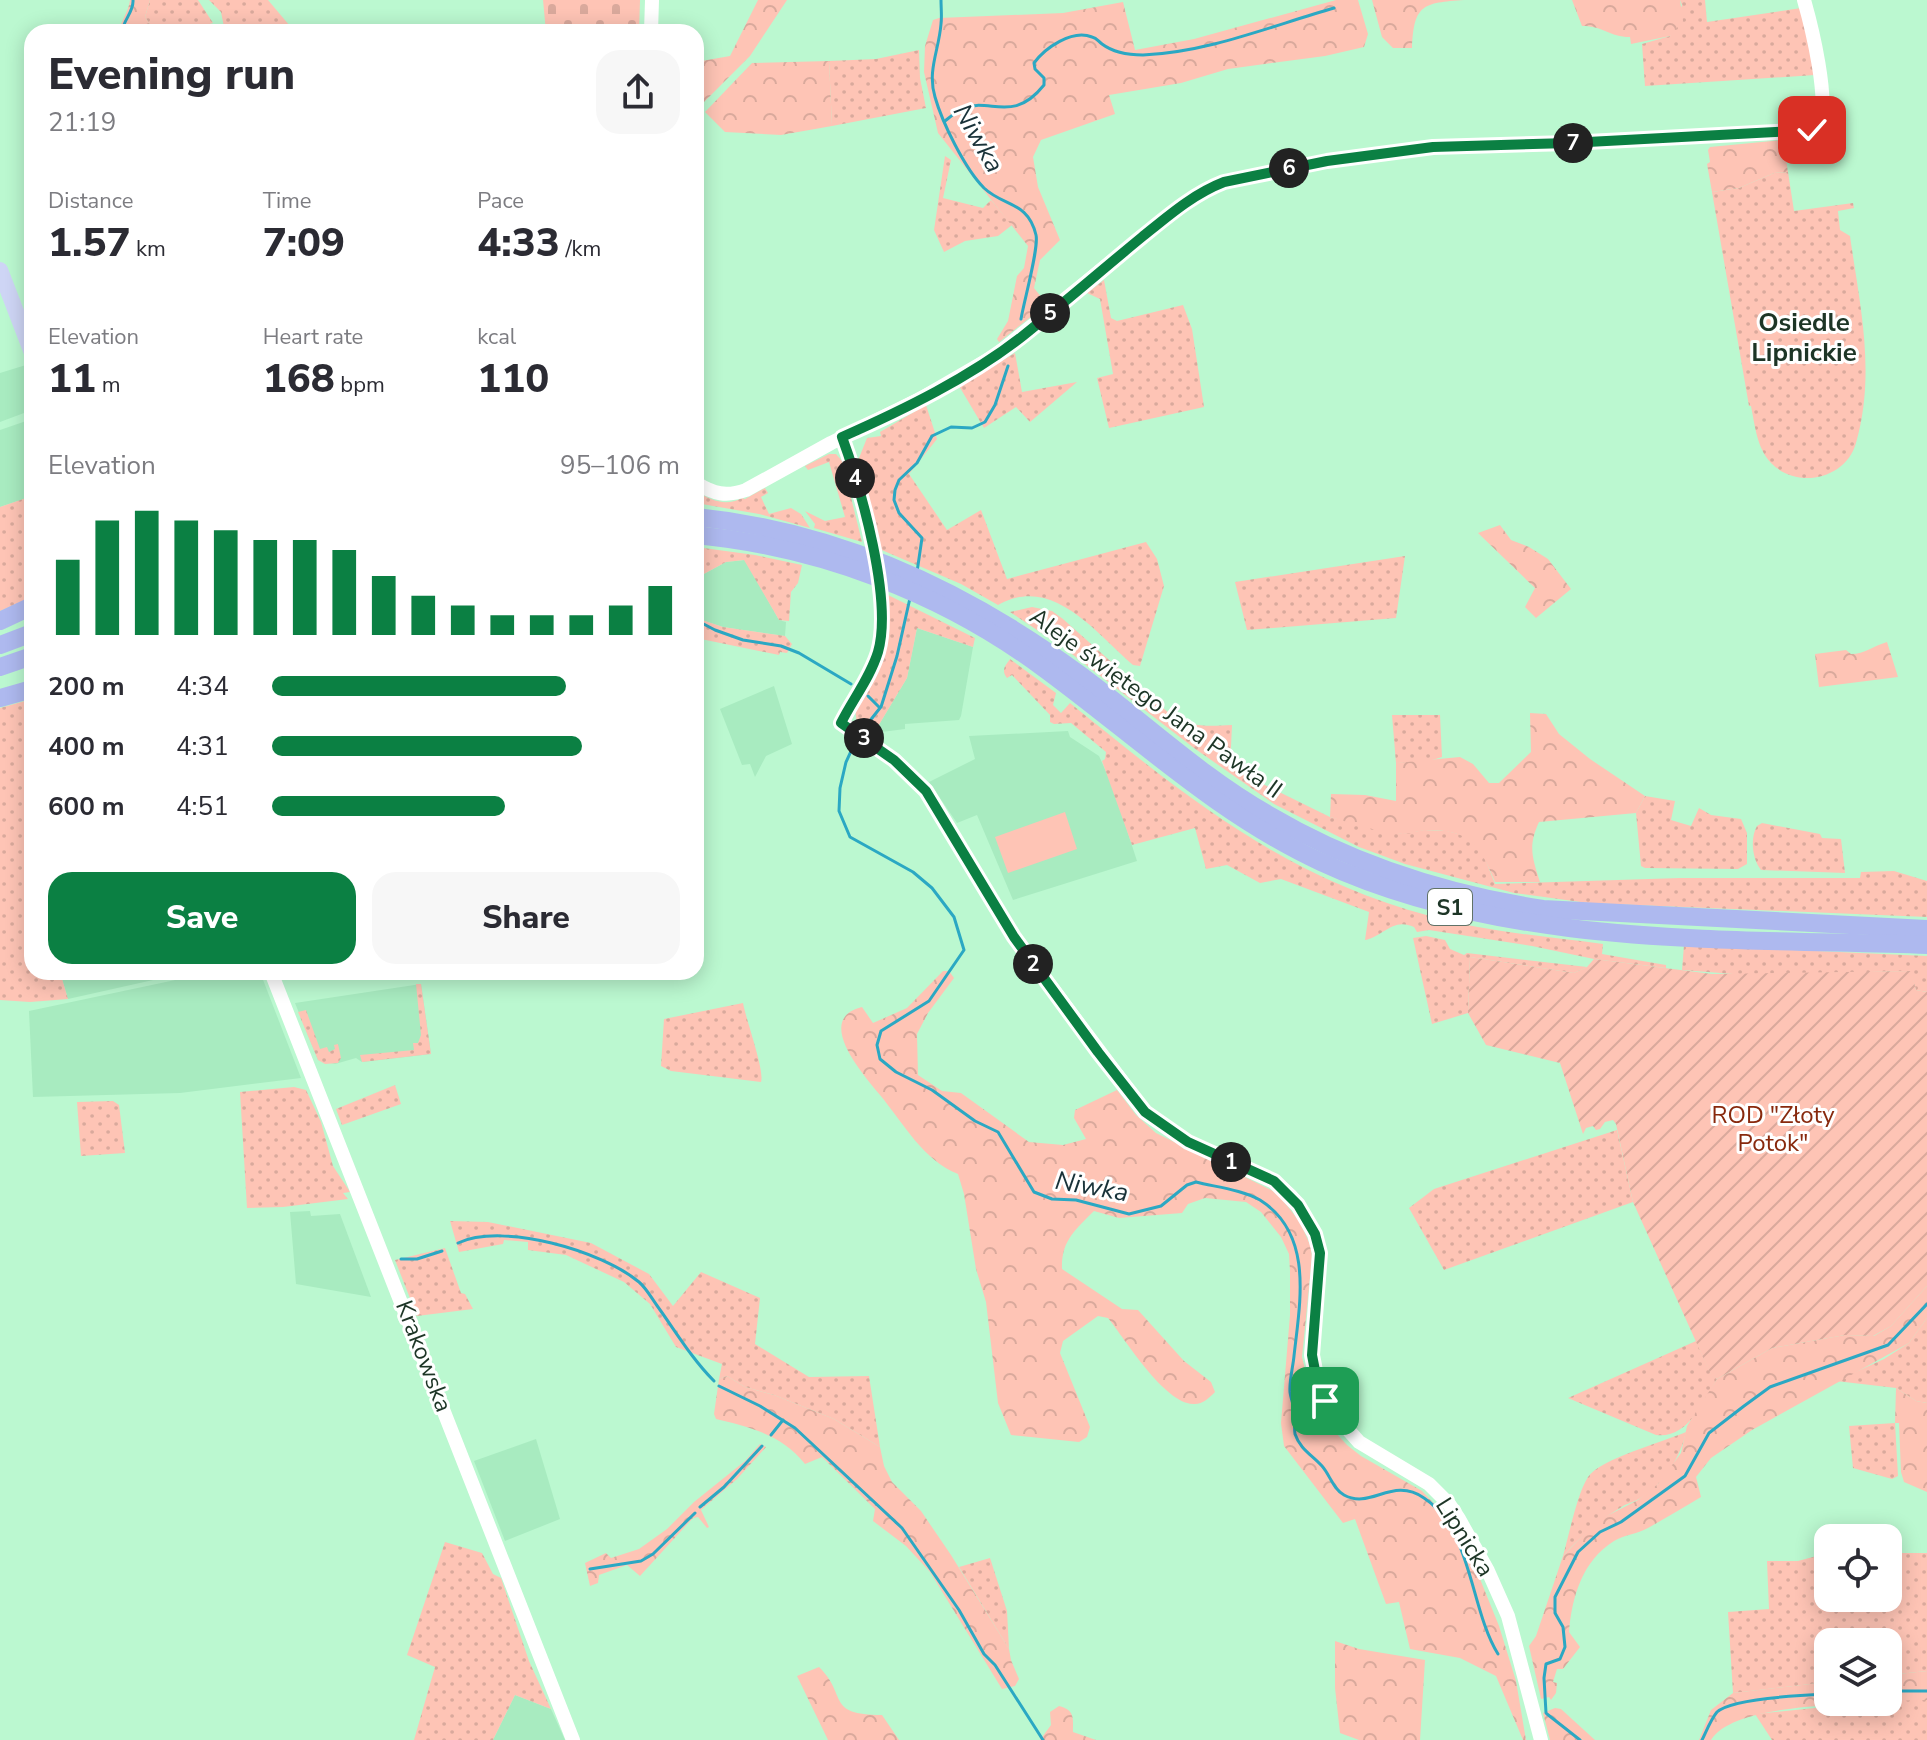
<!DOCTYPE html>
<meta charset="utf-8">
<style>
:root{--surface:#fff;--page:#f7f7f7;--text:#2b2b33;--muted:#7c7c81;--accent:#0b8043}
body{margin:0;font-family:"Nunito Sans",sans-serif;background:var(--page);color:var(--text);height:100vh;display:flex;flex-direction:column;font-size:30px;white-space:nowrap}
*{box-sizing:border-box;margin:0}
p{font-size:26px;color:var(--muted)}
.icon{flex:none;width:44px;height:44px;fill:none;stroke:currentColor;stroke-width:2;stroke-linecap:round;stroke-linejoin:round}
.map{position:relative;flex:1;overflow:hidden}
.drawer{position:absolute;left:24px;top:24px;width:680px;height:956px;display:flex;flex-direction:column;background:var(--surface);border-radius:24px;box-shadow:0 4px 20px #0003}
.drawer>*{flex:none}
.tools{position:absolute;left:1814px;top:1524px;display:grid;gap:16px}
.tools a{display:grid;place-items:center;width:88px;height:88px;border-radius:16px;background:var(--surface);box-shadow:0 4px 20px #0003;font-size:40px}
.pin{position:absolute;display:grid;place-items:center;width:68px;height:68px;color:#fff;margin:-34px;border-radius:16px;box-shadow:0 4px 12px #0006}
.km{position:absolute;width:40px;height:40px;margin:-20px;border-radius:50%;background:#222;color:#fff;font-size:22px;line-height:40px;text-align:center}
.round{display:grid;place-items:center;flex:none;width:84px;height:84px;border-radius:24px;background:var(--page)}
.head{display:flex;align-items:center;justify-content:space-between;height:136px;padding:0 24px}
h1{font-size:44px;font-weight:800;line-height:60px}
.figures{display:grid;grid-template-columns:repeat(3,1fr);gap:12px;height:136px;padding:8px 24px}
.figures div{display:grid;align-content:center}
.figures b{font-size:40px;font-weight:800}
.figures small{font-size:22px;font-weight:400}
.figures p{font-size:22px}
.chart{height:224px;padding:16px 24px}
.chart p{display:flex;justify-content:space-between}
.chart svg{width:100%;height:144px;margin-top:8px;stroke:var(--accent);stroke-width:6}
.button{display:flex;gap:16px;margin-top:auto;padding:16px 24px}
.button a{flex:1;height:92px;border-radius:24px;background:var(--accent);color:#fff;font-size:32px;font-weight:800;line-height:92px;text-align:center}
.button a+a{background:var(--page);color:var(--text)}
ul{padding:0 24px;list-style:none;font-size:26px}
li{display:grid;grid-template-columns:128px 96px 1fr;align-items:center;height:60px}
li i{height:20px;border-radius:10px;background:var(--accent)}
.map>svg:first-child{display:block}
</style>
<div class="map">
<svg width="1927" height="1740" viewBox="0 0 1927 1740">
<defs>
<pattern id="grass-dots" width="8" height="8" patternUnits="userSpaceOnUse" patternTransform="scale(2)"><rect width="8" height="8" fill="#fec4b5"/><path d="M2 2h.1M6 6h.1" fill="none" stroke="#d9a99c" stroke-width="1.8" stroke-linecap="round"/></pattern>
<pattern id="forest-crowns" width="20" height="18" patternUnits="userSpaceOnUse" patternTransform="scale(2)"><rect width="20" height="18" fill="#fec4b5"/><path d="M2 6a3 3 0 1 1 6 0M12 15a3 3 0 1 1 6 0" fill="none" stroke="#d9a99c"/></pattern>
<pattern id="cemetery-stones" width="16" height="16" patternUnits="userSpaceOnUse" patternTransform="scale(2)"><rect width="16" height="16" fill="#fec4b5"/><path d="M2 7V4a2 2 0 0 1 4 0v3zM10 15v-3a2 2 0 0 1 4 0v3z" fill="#d9a99c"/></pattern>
<pattern id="garden-furrows" width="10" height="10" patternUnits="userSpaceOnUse" patternTransform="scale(2)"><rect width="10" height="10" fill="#fec4b5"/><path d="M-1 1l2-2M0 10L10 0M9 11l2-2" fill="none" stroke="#d9a99c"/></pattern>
</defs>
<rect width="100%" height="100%" fill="#bbf8d0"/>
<g fill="#a8ebc0">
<path d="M26,365L32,382V410L0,422V373Z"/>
<path d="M32,419V496L0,507V430Z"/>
<path d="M745,560L779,620L786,622L785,636L723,627L696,618V573L702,575L726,562Z"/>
<path d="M917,628L973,647L961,716L959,720L905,724V729L874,733L907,678Z"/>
<path d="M774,686L792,744L766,756L755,777L750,764L742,765L720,709Z"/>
<path d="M1068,731L1070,737L1099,756L1113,787L1137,861L1013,900L977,815L957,823L929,782L975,759L969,736Z"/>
<path d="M60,972H189L68,999Z"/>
<path d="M213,972H260L301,1078L180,1093L33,1097L29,1011Z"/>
<path d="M421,984L431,1054L362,1062L356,1058L335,1064L318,1060L295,1003Z"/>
<path d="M310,1211L311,1216L340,1214L371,1297L296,1284L290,1212Z"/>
<path d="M536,1439L560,1519L505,1541L474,1461Z"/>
<path d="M515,1695L551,1709L565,1740H493Z"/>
</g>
<g fill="url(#grass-dots)">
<path d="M150,0H198L213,23L184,32H155L145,17Z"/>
<path d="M209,0H268L295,32H225L221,12Z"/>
<path d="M1680,0H1705L1707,22L1801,8L1815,75L1645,86L1642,44L1670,36L1682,5Z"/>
<path d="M919,50L920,78L926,108L832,126L829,61L876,59Z"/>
<path d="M945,156L951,160L943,198L983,208L991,200L1012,225L998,236L965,241L944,252L934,230Z"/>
<path d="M1788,172L1794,211L1853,203L1854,208L1838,211L1840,230L1850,236C1860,307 1876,373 1856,443C1846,479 1797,490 1771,463C1757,448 1755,426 1751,406H1749L1712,192L1739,188L1774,173Z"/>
<path d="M1104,280L1111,318L1117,321L1183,305L1192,329L1204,407L1109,428L1097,378L1113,374L1100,299L1087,293Z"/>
<path d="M1015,353L1022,392L1077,382L1030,422L1016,407L984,428L959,386Z"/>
<path d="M926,405L937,439L909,474L947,530L981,510L1007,579L1146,542L1157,559L1164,586L1140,666L1133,665C1095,632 1052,574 998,605L961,584L877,548L857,463L867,438L881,436L880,432Z"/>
<path d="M829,454H836L842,461L862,542L814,528L815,524L805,511L825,521L845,517L829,462L808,470L805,466Z"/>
<path d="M765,488L768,493L761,497L769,514L791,508L801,514L810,528L759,514L696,503V492C712,500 725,507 742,498L745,499Z"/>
<path d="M32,496V597L0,611V507Z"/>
<path d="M696,547L755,555L802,565L798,583L791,592L789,621L779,620L744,560L726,562L702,575L697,573Z"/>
<path d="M1405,556L1396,618L1247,630L1235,582Z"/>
<path d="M886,594L975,638L973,647L917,628L907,678L874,733L857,724L855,709L888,626Z"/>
<path d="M1032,607L1052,611L1063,619L1171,715C1191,728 1209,726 1232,725L1230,768L1330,817L1402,834L1424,830L1447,831L1466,836L1482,851L1495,884L1680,878H1860L1861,872L1894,871L1927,881V917L1588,903L1514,893L1405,864L1359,847L1274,804L1194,748L1068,651L1076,640L1068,634L1055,642L1010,612Z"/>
<path d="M696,618L723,627L785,636L792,644L787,653L780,652L779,655L696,638Z"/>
<path d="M1010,659L1056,693L1053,705L1061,713L1070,703C1185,796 1283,877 1430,916C1487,932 1544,936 1603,944L1602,954L1666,965V968L1594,959L1532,946L1429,930L1417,932L1414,927C1393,917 1384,936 1365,940L1369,912L1281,879L1260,883L1227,865L1206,869L1195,828L1132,845L1102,761L1105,759L1106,752L1071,723L1054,724L1050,722V715L1012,675L1007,678C1001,670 1005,666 1010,659Z"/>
<path d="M32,699V972H60L68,999L30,1002L0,1000V708Z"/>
<path d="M1392,715H1440L1442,757L1426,762L1396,763Z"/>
<path d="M1645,796L1675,801L1671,820L1691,826L1699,808L1711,815L1741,819L1747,833V864L1738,869L1645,868L1641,866L1636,813Z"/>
<path d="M1762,823L1820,834L1822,838L1841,839L1845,873L1761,870C1752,859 1750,838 1757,826Z"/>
<path d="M1426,936L1445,940L1450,949L1464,955L1467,953L1587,967L1574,973L1470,957L1468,1013L1432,1024L1413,938Z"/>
<path d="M1684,945L1927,956V992L1916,990L1910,971L1746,975L1682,970Z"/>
<path d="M416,984H421L431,1054L362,1062L360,1055L414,1050L413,1043H418L421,1035Z"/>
<path d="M743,1003C746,1020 765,1071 761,1082L671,1071L661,1066L664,1019Z"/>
<path d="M306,1010L320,1049L327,1047L329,1052L335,1049L334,1045L338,1044L341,1058L338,1063L325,1064L318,1060L298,1012Z"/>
<path d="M395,1085L401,1104L342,1125L336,1109Z"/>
<path d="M294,1087L306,1090L321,1122L333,1166L350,1192L343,1193L348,1199L283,1207L247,1208L240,1092Z"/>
<path d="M113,1101L119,1105L125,1153L81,1156L77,1102Z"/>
<path d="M1617,1130L1633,1202L1444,1270L1409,1208L1434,1189Z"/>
<path d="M450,1221L488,1222L591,1243L649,1274L673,1306L701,1272L760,1298L755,1344L809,1377L869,1376L880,1447L834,1419L774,1395L745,1387L727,1376L719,1379L722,1364L676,1347L650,1304L624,1282L566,1255L528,1250V1242L504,1240L503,1244L459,1252Z"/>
<path d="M445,1248L461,1293L465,1294L473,1309L417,1316L395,1260Z"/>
<path d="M1927,1318V1403L1916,1401L1896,1388L1836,1381L1884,1359L1909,1343Z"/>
<path d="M1696,1341L1711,1374L1717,1379C1703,1402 1688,1439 1656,1435L1568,1398Z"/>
<path d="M1895,1423L1898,1476L1892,1479L1853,1468L1849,1426Z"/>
<path d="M1686,1432C1680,1459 1662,1487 1637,1500C1631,1503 1625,1504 1620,1508C1598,1521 1580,1537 1563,1556C1569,1535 1577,1494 1588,1477C1600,1459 1663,1442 1686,1432Z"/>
<path d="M445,1542L482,1553L493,1574L501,1578L529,1661L551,1709L515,1695L493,1740H414L435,1667L407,1655Z"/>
<path d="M1828,1553V1598H1888V1553H1927V1671L1888,1675V1642H1828V1682L1733,1693L1728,1612L1769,1609L1767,1561H1798Z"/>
<path d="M990,1558L1007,1611L1009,1649L959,1567Z"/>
<path d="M1893,1700H1927V1740H1772L1755,1714Z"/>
</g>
<g fill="url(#forest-crowns)">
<path d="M130,0H150L145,17L155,32H119C121,20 129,11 130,0Z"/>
<path d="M758,0H787L750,56L696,110V62L730,56Z"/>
<path d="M1336,0H1358L1368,34L1364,47L1325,56L1228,69L1181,83L1109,95L1115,114L1041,140L1033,157L1038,187L1060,240L1040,260L1034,288L1047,304L999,342L997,339L1008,321L1017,276L1024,268L1028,246L938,133L924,72L925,46L933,20L939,18L1063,13L1123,2L1135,50L1194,39Z"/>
<path d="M1372,0H1464C1423,3 1414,4 1412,48H1393L1382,37Z"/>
<path d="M1572,0H1680L1683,21L1670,36L1631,44L1630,37C1609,37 1604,26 1582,26Z"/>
<path d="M829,61L832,126L781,135L725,132L705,112L752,63Z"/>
<path d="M1783,140L1788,172L1774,173L1739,188L1712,192L1707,164L1710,162L1708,150L1710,147Z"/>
<path d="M1500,525L1511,540L1529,547L1548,559L1571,589L1536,618L1525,607L1535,588L1478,533Z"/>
<path d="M1887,642L1898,677L1819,687L1815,654L1846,650L1851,654C1865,654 1873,646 1887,642Z"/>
<path d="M1530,713L1546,714L1559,734L1590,759L1645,796L1636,813L1539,822C1528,846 1532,857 1540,882H1495C1480,845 1470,830 1428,830C1419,830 1411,834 1403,834C1384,834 1349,822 1330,817L1331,794L1365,795L1396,801V763L1460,757L1473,764L1489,783H1499L1531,752Z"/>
<path d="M943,971H949L954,978L928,1013L917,1034L918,1075L942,1091L961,1093L1029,1142L1063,1145L1086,1139L1074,1118L1075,1110L1117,1090L1136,1115L1156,1133L1273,1191L1281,1198L1300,1222L1311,1247L1312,1258L1302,1357L1311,1394L1334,1431L1347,1445L1361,1456L1422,1491L1446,1516L1478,1574L1499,1626L1516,1681L1526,1740H1523L1496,1676L1460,1658L1410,1649L1399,1602L1386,1604L1355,1519L1343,1523L1284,1446L1281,1423L1290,1315V1271L1289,1254L1281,1237L1261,1212L1246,1202L1205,1198L1188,1204L1182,1213L1119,1218L1094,1211C1075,1230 1061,1241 1062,1269L1122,1309L1138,1310L1184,1361L1211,1382L1215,1392C1209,1398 1202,1405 1193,1404C1164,1403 1125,1339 1108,1318L1098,1316L1063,1341L1060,1353L1090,1427L1087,1437L1079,1442L1011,1435L998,1403L986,1302L976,1269L964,1194L958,1174C924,1161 903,1123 880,1095C864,1075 813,1019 862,1007L873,1023L907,1008Z"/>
<path d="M1927,1286V1318L1909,1343L1752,1430L1711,1458L1696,1477L1701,1497C1684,1507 1666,1518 1648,1528C1637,1534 1624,1535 1614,1541C1582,1561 1572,1597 1569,1632L1580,1647L1563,1669H1557L1553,1682L1557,1683L1556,1693L1551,1700L1549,1697L1541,1699L1529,1646L1536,1636L1563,1556L1597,1521L1638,1500L1658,1484L1681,1453L1687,1426L1717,1379L1772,1348L1845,1335L1874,1336L1891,1326Z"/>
<path d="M727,1376L745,1387L774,1395L834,1419L880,1447L884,1466L892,1482L921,1511L951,1555L1009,1649L1011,1660L1019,1679L1015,1686L1002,1689L930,1572L906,1546L873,1521L875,1509L822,1457L805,1464C782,1435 750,1427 716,1419L714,1414L719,1379Z"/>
<path d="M1896,1388L1916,1401L1927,1403V1492L1904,1482L1901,1472L1899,1423H1895Z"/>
<path d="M760,1444L766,1447L737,1479L701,1510L709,1527L707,1528L698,1517L693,1518L640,1576L627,1565L599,1575L598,1583L590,1586L585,1563L606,1553L611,1558L639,1549L667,1529L694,1502L745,1461Z"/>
<path d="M1335,1641L1359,1649L1425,1660L1420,1740H1359L1340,1733L1335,1688Z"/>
<path d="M819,1667C848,1695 825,1715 882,1715L899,1740H828L797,1676Z"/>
<path d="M1927,1671V1700L1888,1701V1675Z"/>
<path d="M1828,1682V1702H1874C1834,1706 1733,1705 1711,1740H1699L1711,1710L1733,1693Z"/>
<path d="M1059,1706C1075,1710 1073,1718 1073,1732L1096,1740H1040L1051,1725L1050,1712Z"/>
<path d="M1555,1708L1561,1709L1595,1740H1550L1543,1713Z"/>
</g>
<path fill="url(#cemetery-stones)" d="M543,0H640L639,32H546Z"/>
<path fill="#fec4b5" d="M1065,812L1077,849L1008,873L995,837Z"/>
<path fill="url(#garden-furrows)" d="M1470,957L1574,973L1587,967L1594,959L1712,974L1911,971L1916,990L1927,992V1286L1891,1326L1873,1336L1845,1335L1772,1348L1717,1379L1711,1375L1633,1202L1616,1124L1613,1120L1605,1122L1600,1129L1596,1130L1593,1126L1586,1128L1583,1134L1560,1063L1486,1045L1468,1013Z"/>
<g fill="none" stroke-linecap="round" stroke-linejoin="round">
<g stroke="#2ba8c3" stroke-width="3">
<path d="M941,0C941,8 942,17 941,24C939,50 927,71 935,97C942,122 965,169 984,188C1004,207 1028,201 1036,235C1039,248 1024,301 1021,319"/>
<path d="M122,32C123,20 134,12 133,0"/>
<path d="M945,121C950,117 956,112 961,109C990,96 1012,125 1044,85V78L1035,69L1034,63C1045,48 1072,29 1092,37C1097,38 1098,41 1102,44C1114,53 1128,55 1143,55C1209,52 1271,26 1334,8"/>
<path d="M917,572L922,538L899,513L894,500L895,490L899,480L917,463L932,436L951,427L972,428L985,422L995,405L1008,366"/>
<path d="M696,620L715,630L743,640L781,646L799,653L851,684"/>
<path d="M881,707L897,656L910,598"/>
<path d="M861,732L880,708L868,696"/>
<path d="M857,738L846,762L840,788L839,811L850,837L913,872L932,888L954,917L964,950L929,1001L881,1031L877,1045L880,1059L896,1072L932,1090L975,1121L998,1132L1034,1192L1052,1199L1076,1200L1129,1214L1161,1206L1187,1185L1196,1182C1216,1187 1243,1190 1260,1200C1314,1234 1300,1302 1294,1356C1293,1367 1289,1381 1290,1392C1291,1400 1295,1408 1295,1416C1295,1422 1294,1428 1295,1434C1300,1449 1312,1455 1322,1466C1330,1475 1333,1489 1344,1495C1371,1510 1392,1476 1424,1498C1472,1529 1470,1609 1498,1654"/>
<path d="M458,1243C503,1222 602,1251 639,1282C647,1289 652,1299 658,1307C676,1332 692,1359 714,1381"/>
<path d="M401,1259H417L442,1251"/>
<path d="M719,1386L760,1406L795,1428L902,1528L959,1610L984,1654L995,1665L1043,1740"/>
<path d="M771,1435L783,1420"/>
<path d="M700,1507L724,1487L762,1446"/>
<path d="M590,1569L641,1561L653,1554L695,1513"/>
<path d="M1888,1691H1927"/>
<path d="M1546,1713L1544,1678L1546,1664L1560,1659L1565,1647L1563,1627L1555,1613V1597L1578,1552L1600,1532L1621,1522L1685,1476L1709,1433L1744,1406L1770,1387L1888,1345L1927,1304"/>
<path d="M1547,1714L1580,1740"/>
<path d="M1702,1740C1706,1732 1711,1719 1717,1712C1732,1698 1806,1695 1828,1694"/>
</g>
<g stroke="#fff" stroke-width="14">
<path d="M651,32L652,0"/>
<path d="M842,437C860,489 893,600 878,652C870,679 853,699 841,723L894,760L926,791L1014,937L1145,1112L1188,1142L1274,1181L1291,1196L1298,1205L1315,1234L1320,1253L1312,1355L1321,1393L1334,1414L1359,1442L1429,1484L1449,1504L1459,1519L1488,1571L1508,1616L1541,1740"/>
<path d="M696,483C714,494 726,497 746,490L831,443L920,399L996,355L1179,207L1209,188L1224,182L1327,161L1433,147L1569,143L1812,130L1820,125C1829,98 1812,28 1804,0"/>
<path d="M271,972L573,1740"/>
</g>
<path stroke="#ced5f5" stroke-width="16" d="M0,270L32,353"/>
<g stroke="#aeb9ef" stroke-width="18">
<path d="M696,517C837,531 966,591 1079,674C1143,721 1200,776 1269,815C1354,865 1446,894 1543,909L1927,929"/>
<path d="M696,535C820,547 942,593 1042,667C1134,734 1217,814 1321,862C1506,948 1727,938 1927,945"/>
<path d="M0,621L32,606"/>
<path d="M0,645L32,633"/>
<path d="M0,667L32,656"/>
<path d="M0,698L32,689"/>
</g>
</g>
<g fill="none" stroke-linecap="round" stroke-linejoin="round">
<g stroke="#fff" stroke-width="16">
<path id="route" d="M1325,1401L1317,1381L1312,1355L1320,1253L1315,1234L1298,1205L1274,1181L1188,1142L1145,1112L1098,1052L1014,937L926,791L894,760L841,723C853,699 870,678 878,652C893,600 861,489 842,437C903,410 971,377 1024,335C1064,303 1103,269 1142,237C1168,216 1193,194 1224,182L1327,161L1433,147L1569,143L1812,130"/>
</g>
<use href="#route" stroke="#0b8043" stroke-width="10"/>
</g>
<g text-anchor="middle" stroke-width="6" stroke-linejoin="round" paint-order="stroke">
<rect fill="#fff" stroke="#617267" stroke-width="2" x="1428" y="889" width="44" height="36" rx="6"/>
<g font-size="22" font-weight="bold" fill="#1d3526">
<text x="1450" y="915">S1</text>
</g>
<g font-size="24" fill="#1d3526" stroke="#fff">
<text transform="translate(1156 703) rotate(36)" y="8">Aleje świętego Jana Pawła II</text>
<text transform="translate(424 1356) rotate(69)" y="8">Krakowska</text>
<text transform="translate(1465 1537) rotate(58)" y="8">Lipnicka</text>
</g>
<g font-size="24" fill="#88290d" stroke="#fff">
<text x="1773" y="1123">ROD "Złoty<tspan x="1773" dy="28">Potok"</tspan></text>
</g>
<g font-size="26" font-style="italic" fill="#193239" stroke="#fff">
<text transform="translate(979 138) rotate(60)" y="9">Niwka</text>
<text transform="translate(1092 1186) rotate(10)" y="9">Niwka</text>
</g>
<g font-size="26" font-weight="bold" fill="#1d3526" stroke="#fff">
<text x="1804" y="331">Osiedle<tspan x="1804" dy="30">Lipnickie</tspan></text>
</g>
</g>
</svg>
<div class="tools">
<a><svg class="icon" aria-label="locate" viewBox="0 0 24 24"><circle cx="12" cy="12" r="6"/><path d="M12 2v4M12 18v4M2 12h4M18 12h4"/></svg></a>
<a><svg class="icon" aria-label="layers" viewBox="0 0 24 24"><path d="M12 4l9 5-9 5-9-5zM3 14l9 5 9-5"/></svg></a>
</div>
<div class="pin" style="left:1325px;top:1401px;background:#1e9e55"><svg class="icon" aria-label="arrive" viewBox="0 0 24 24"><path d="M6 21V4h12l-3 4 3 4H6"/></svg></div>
<div class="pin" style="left:1812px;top:130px;background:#d93025"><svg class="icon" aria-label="check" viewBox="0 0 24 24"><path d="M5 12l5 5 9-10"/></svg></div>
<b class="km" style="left:1231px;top:1162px">1</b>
<b class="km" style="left:1033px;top:964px">2</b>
<b class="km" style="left:864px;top:738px">3</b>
<b class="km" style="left:855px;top:478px">4</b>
<b class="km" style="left:1050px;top:313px">5</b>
<b class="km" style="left:1289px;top:168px">6</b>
<b class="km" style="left:1573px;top:143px">7</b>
<section class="drawer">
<div class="head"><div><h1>Evening run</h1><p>21:19</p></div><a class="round"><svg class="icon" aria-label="share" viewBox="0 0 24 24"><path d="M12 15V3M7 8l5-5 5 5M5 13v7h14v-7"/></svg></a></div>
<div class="figures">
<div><p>Distance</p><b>1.57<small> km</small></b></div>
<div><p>Time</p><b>7:09</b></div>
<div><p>Pace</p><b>4:33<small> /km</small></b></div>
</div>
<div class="figures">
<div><p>Elevation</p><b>11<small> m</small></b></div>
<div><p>Heart rate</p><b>168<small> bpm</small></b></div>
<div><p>kcal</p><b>110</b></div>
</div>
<div class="chart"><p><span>Elevation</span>95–106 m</p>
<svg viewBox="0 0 160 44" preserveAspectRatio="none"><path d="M5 44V21M15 44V9M25 44V6M35 44V9M45 44V12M55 44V15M65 44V15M75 44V18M85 44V26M95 44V32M105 44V35M115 44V38M125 44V38M135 44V38M145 44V35M155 44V29"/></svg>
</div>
<ul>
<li><b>200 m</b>4:34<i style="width:72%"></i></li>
<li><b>400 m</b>4:31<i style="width:76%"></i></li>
<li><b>600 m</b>4:51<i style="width:57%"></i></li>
</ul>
<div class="button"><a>Save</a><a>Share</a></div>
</section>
</div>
